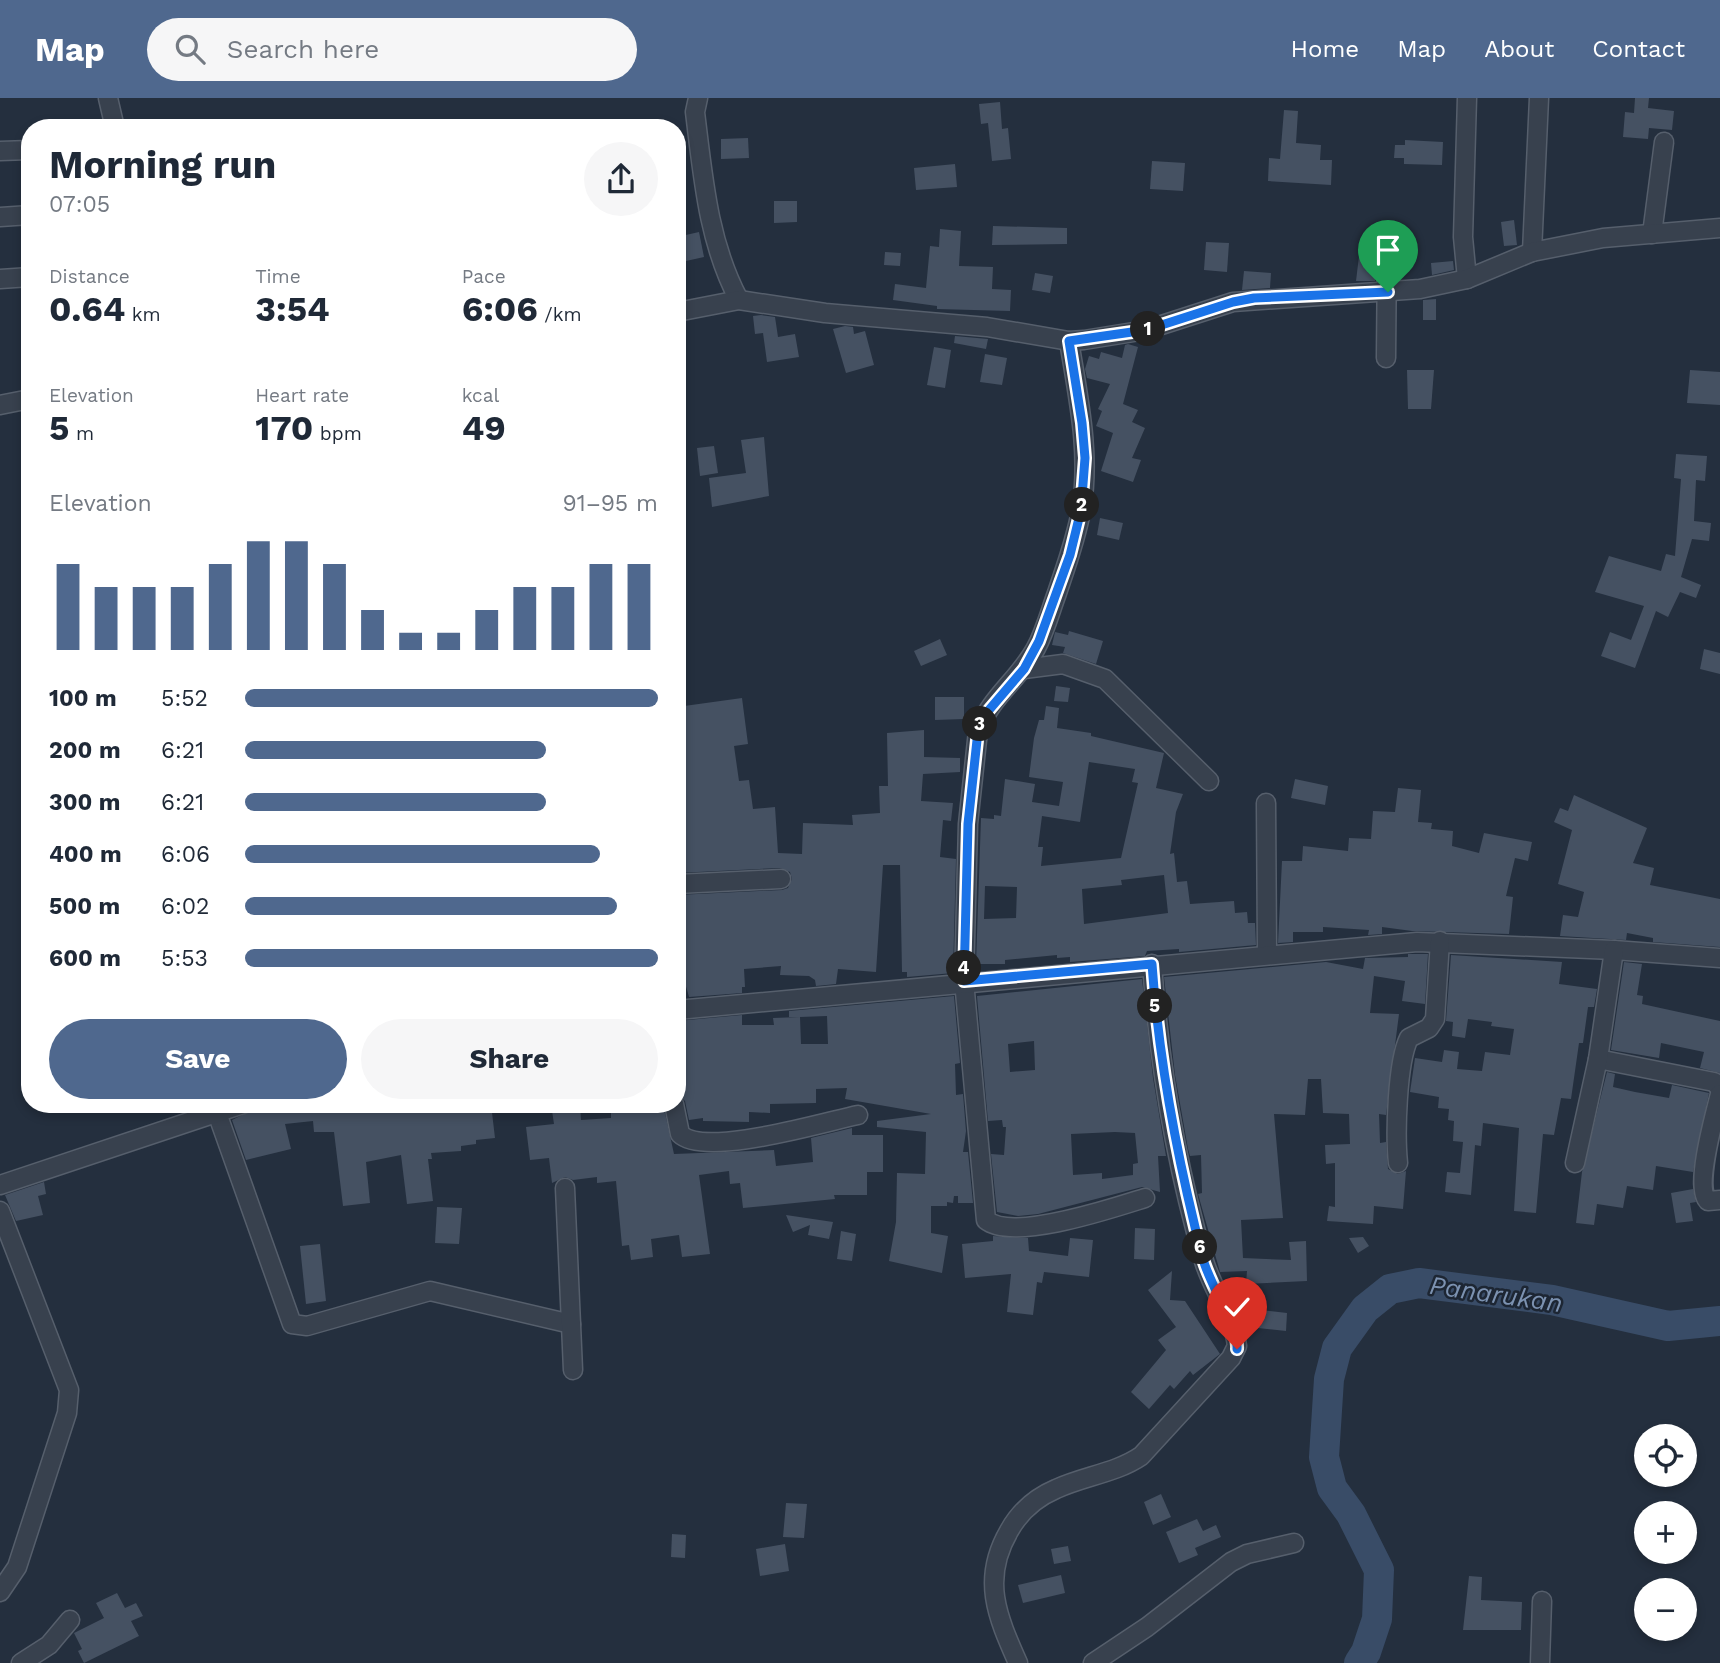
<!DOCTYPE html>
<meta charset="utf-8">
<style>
:root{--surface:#fff;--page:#f6f6f7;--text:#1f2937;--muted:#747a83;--accent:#4f688e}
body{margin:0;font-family:"Work Sans",sans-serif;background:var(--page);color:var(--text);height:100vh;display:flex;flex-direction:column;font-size:26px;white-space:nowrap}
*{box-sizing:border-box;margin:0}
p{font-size:23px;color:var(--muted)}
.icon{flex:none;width:38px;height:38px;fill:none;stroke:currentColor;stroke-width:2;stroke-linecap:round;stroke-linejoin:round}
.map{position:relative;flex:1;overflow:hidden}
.sheet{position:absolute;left:21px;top:21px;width:665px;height:994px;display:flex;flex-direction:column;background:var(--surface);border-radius:28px;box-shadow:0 4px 10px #0003}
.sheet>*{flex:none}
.controls{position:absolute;left:1634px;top:1326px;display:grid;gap:14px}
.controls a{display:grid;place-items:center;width:63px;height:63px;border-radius:50%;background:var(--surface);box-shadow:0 4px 10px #0003;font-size:35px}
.pin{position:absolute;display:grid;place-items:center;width:60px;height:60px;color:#fff;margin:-72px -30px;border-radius:50% 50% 50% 0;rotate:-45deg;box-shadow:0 0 7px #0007}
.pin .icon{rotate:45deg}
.km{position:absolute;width:35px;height:35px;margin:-18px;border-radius:50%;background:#222;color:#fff;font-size:19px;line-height:35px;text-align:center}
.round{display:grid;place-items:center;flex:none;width:74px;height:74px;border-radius:37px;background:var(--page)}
.summary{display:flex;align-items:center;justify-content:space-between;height:119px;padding:0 28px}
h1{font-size:38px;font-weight:700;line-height:52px}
.figures{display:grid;grid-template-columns:repeat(3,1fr);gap:10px;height:119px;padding:7px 28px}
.figures div{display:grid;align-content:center}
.figures b{font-size:35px;font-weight:700}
.figures small{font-size:19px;font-weight:400}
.figures p{font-size:19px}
.chart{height:196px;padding:14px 28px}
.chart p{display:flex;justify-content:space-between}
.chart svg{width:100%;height:126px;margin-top:7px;stroke:var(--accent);stroke-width:6}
.primary-button{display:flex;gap:14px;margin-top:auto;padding:14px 28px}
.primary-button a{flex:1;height:80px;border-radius:42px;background:var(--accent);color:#fff;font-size:28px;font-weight:700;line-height:80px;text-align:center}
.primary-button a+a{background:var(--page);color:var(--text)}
ul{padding:0 28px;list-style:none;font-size:23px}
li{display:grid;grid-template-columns:112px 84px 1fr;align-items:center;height:52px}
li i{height:18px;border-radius:9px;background:var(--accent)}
header{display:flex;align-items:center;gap:42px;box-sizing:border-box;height:98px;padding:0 35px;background:var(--accent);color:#fff}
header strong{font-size:33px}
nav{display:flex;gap:38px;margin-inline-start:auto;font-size:24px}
.search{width:490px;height:63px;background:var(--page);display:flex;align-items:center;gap:18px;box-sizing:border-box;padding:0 24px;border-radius:38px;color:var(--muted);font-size:26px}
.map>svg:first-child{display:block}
</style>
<header>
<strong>Map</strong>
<div class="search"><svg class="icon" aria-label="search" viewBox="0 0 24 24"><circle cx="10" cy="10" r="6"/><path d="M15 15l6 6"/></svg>Search here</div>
<nav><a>Home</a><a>Map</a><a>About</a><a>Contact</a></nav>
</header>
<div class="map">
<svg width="1720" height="1565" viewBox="0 0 1720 1565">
<rect width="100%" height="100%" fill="#242f3e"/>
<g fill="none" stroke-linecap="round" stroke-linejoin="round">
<path stroke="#394c67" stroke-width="30" d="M1359,1565L1366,1554L1377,1521L1379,1472L1351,1416L1332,1390L1324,1359L1329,1281L1337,1250L1365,1211L1390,1191L1419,1185L1552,1202L1668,1228L1720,1223"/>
</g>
<g fill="#455162" fill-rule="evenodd">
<path d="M1635,0H1649L1648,10L1674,13L1672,32L1649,30L1648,41L1623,39L1625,14L1634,15Z"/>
<path d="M1000,4L1002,31L1008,30L1011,61L992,63L988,25L981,26L979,6Z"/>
<path d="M1284,12L1298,13L1296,45L1321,47L1320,62H1332L1331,87L1268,83L1269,60L1280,61Z"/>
<path d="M748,40L749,60L721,61V41Z"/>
<path d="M1405,42L1443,44L1442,67L1404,66V60H1394L1395,47H1405Z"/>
<path d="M1152,63L1185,65L1183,93L1150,91Z"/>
<path d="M955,66L957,89L916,92L914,70Z"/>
<path d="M774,103H797V124L774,125Z"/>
<path d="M1514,122L1517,147L1504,148L1501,124Z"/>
<path d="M993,128L1067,130V146L992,147Z"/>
<path d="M940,131L961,133L959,168L993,169L992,191L1011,192L1010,213L937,211V208L893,202L895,186L926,190L930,148L939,149Z"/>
<path d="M699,134L704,159L677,165V139Z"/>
<path d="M1361,142L1378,143L1375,183H1356Z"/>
<path d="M1206,144L1229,145L1227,174L1204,172Z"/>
<path d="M885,154L901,155L900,168L884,167Z"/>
<path d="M1453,163L1454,172L1432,177L1431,165Z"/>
<path d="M1244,173L1271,175L1270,190L1242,192Z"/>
<path d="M1035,175L1053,178L1050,195L1032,192Z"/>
<path d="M1436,201V222H1423V202Z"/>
<path d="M761,217L775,219L778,239L795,236L799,259L767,264L763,235L755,236L753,218Z"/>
<path d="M845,228L853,229L854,236L865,233L874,267L846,275L833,231Z"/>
<path d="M955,238L988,241L986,251L954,245Z"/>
<path d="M1128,246L1138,249L1123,306L1138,312L1132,324L1145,330L1132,360L1141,362L1133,384L1101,373L1113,335L1096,328L1102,313L1098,311L1110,286L1087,280L1085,271L1089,258L1099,261L1101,254L1122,260L1125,247Z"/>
<path d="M934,249L951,252L945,290L927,287Z"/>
<path d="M985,256L1007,260L1002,287L980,284Z"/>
<path d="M1407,272H1434L1431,311H1408Z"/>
<path d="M1690,272L1720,274V307L1687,305Z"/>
<path d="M764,339L769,398L712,409L709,380L746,375L741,342Z"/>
<path d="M714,348L718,375L700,378L697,350Z"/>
<path d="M1676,356L1707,358L1705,383L1696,382L1694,423L1711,425L1709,443L1692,441L1681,479L1701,487L1696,500L1680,494L1668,519L1656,513L1635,570L1601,558L1610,534L1631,542L1644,508L1595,494L1609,458L1661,473L1666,456L1675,458L1681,381L1674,380Z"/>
<path d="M1100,420L1123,425L1119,442L1097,437Z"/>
<path d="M1069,533L1103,543L1096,566L1063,555L1065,549L1052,547L1055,534L1068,537Z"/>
<path d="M940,541L947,557L921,568L914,553Z"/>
<path d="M1704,551L1720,555V576L1700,571Z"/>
<path d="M1056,588L1070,590L1068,604L1054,603Z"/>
<path d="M935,599H964V621L935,622Z"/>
<path d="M742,600L748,646L734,648L739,683L749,682L753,711L775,709L778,755L802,756L803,725L853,727L852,717L880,715L879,688H888L887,635L924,632V659L960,660V674L923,676L921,703L953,705L951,723L943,722L940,759L956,761L953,875L907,879V874H902L900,767H883L876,874L838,871L836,886L816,888L815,882L809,878L780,877L781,868L744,871L745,889H742V895L689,899L681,871L677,872V797L782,792L788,790L792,781L790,774L780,770L677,775V609Z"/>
<path d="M1046,608L1059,610L1057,630L1091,635V638L1164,655L1156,690L1183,696L1176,714L1170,756L1174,755L1177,784L1187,783L1190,806L1234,803L1235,815L1247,814L1248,825H1255L1256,847L1179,854V851L1147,853L1145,858L1070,864V859L1057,860V857L1005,862V866H976L981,720L994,721V717L1001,718L1005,681L1035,686L1032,704L1059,708L1063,684L1029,679L1034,640L1039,622H1044ZM1089,664L1135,671L1132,684L1138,685L1121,760L1041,768L1043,749H1038L1042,718L1080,724ZM1164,777L1168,815L1084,826L1082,791L1122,787L1121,782ZM985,788L1017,789L1016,820L984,821Z"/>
<path d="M1295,681L1328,688L1325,707L1291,700Z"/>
<path d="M1398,690L1421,692L1418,724L1432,725L1431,731L1453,733L1452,748L1479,755L1484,735L1532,744L1528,763L1515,760L1506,798L1513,799L1509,836L1412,833L1382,829V836L1368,837L1369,832L1323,829V834H1293V844L1278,845L1282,763H1302L1303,748L1348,753L1349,740L1371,741L1373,713L1395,714Z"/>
<path d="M1574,697L1647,730L1633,765L1654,770L1650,787L1720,801V849L1653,844V840L1627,835L1626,842L1560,838L1563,817L1578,819L1584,794L1558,786L1572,732L1554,724L1560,710L1568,713Z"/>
<path d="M1408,856H1428L1425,906L1402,903L1405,883L1374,878L1370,915L1399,916L1386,1017L1379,1016L1380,1045L1386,1044L1388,1071L1398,1076L1406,1073L1403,1111L1374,1108L1373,1126L1327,1123L1329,1108L1335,1109V1065L1326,1066L1325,1047L1350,1046L1349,1016L1323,1015L1321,981H1308L1305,1017L1274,1016L1283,1120L1241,1122L1243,1160L1291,1162L1289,1144L1306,1143L1307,1183L1246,1186L1247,1173L1220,1174L1198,1096L1202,1095L1201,1057L1190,1058L1188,1051L1175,977L1164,879L1326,864L1363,871L1365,860L1408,859Z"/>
<path d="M1451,857L1562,864L1559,886L1597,891L1594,909H1588L1583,945H1579L1571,1001L1561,1000L1554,1037L1543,1036L1536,1115L1514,1113L1519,1030L1483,1025L1481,1048L1475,1047L1471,1097L1445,1094L1447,1074L1460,1075L1463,1044L1453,1043L1454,1023L1448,1022L1449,1011L1438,1010L1439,999L1410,994L1415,960L1442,964L1444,952L1459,954L1457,971L1482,973L1485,954L1510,957L1514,931L1491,928L1492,924L1468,921L1465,940L1452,938L1453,924L1446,923Z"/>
<path d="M1624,864L1642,866L1637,897L1643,898L1642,906L1720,923V975L1700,970L1704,954L1661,945L1659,960L1611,952Z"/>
<path d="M1142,881L1153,980L1166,1058H1158L1160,1094L1142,1089L1038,1116L1018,1118L997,1114L991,1056L1004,1057L1006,1029H1003L1002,1022L988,1023L977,898ZM1034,943L1035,972L1010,974L1008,946ZM1115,1034L1135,1035L1138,1065L1133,1066V1077L1102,1081V1075L1073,1077L1071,1036Z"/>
<path d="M954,898L960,965L955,966L956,997L963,996L966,1033L963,1054H968L973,1105H958V1098H954L953,1105L947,1104V1108H931V1135L948,1138L942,1175L889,1163L896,1124L897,1075L925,1076L926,1034L877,1029V1023L931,1016L845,1001L847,990L816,991V1005L770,1006V1015L749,1014V1024L703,1023V1020L689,1022L685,1003L677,995V923L742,917V927H774L773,920L800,919H789V913ZM827,918L828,946H801L800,919Z"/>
<path d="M1607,974L1615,976L1613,989L1635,994L1669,1000L1672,987L1709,995L1693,1074L1656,1068L1653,1092L1627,1088L1623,1110L1597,1106L1594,1127L1576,1125L1582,1074Z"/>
<path d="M265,1006H340L341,1012L374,1006H443V1009L491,1006L495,1040L476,1042V1046L461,1048V1053L431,1055L432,1061H428L433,1103L407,1106L401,1057L366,1064L370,1105L343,1108L334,1034H314L313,1023L285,1026L291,1051L246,1062L232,1022Z"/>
<path d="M551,1006H580L581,1022L611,1020V1006H663L674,1056L774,1052L776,1068L813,1064L811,1040L852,1030V1037H883V1074H867V1097H834L835,1101L743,1110L740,1085L730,1086L729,1073L699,1077L710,1156L682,1159L679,1137L651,1141L653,1159L631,1162L629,1147L622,1148L616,1083L597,1085V1079L573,1082L565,1079L552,1085L549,1060L530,1062L526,1029L554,1026Z"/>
<path d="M44,1084L46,1096L38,1098L43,1117L16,1123L5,1097Z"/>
<path d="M1693,1091L1696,1104L1690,1105L1693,1123L1676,1125L1671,1095Z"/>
<path d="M437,1109L462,1110L459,1146L435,1145Z"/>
<path d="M786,1117L833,1124L829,1141L808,1137L810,1127L793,1134Z"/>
<path d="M1135,1130L1155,1131L1154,1162L1134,1161Z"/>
<path d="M841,1133L856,1136L852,1163L837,1161Z"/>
<path d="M993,1138L1028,1140L1029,1153L1068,1158L1070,1140L1093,1142L1089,1179L1044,1174L1042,1185L1037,1184L1033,1217L1007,1214L1011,1176L965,1180L962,1146L993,1143Z"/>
<path d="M1363,1139L1369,1148L1358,1155L1349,1140Z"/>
<path d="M320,1146L326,1203L306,1206L300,1148Z"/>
<path d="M1172,1173L1170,1202L1185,1203L1220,1256L1193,1277L1190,1273L1174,1291L1170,1287L1149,1311L1131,1294L1166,1252L1158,1242L1176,1229L1148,1192Z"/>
<path d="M1260,1212L1287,1215L1286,1233L1258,1230Z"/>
<path d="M1161,1396L1171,1419L1153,1427L1144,1404Z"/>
<path d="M786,1405L807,1406L804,1440L783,1439Z"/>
<path d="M1197,1421L1203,1433L1216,1427L1221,1439L1195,1450L1198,1457L1179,1465L1166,1434Z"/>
<path d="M672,1436L686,1437L685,1460L671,1459Z"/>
<path d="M785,1446L789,1473L760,1478L756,1451Z"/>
<path d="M1068,1448L1071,1463L1054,1466L1051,1451Z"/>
<path d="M1061,1477L1065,1495L1023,1505L1018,1487Z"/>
<path d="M1469,1478L1482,1479L1481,1502L1522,1504L1521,1532H1463Z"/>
<path d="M117,1495L125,1510L136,1505L143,1518L131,1523L139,1538L84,1565L78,1553L82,1551L74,1535L104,1520L96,1505Z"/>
</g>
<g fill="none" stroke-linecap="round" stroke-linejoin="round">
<g stroke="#565f6c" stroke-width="21">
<g id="minor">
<path d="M108,0L115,30"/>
<path d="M698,0L695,14C703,79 708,144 739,202"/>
<path d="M1467,0L1463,139L1467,181"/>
<path d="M0,53L30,52"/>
<path d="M0,119L30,117"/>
<path d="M1652,136L1664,44"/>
<path d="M1532,154L1539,0"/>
<path d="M0,181L30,179"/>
<path d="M677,214L739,202L825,215L987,229L1069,243L1084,242L1146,232L1233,204L1420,191L1467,181L1532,154L1603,140L1720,130"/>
<path d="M1069,243C1078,299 1091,356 1081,413C1076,441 1066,468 1057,495C1050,514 1045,533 1036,550C1020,580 989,601 978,633L968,726L964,883L986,1122C1013,1144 1113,1110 1145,1100"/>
<path d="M1386,260L1387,150"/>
<path d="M0,307L30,301"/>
<path d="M1024,571L1063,566L1105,581L1209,683"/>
<path d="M1266,705L1267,855"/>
<path d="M677,786L781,781"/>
<path d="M677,912L1417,844L1614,852L1720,860"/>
<path d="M1598,961L1714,984L1720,990"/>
<path d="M1720,996C1715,1016 1694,1090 1708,1103L1720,1102"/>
<path d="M674,1006L680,1036C705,1060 824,1024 858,1017"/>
<path d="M217,1015L292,1226L307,1228L430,1193L571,1226"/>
<path d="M1398,1065C1395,1036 1397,964 1409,940L1429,930L1435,921L1440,843"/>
<path d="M1575,1065L1598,961L1614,852"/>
<path d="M0,1087L243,1006"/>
<path d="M565,1090L573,1272"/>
<path d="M0,1113L69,1292L67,1315L17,1469L0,1494"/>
<path d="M21,1565L49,1547L70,1522"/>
<path d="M1018,1565C997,1518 981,1481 1009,1433C1020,1413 1035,1400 1056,1391C1084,1378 1116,1375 1141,1358L1231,1260L1237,1248C1234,1219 1212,1191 1204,1163C1176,1066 1159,967 1152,866"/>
<path d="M1093,1565L1147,1529L1231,1464L1247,1456L1294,1445"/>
<path d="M1540,1565L1542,1503"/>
</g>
</g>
<use href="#minor" stroke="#38414e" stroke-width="18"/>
</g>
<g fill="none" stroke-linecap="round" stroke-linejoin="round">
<g stroke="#fff" stroke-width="14">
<path id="route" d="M1237,1251C1239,1231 1209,1185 1203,1161C1178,1064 1159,967 1152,866L964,883L968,726L978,633L983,619L1024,571L1039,543L1070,457L1081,412L1085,360L1082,325L1069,243L1146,232L1233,204L1254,200L1388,194"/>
</g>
<use href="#route" stroke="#1a73e8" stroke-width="9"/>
</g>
<g text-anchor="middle" stroke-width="5" stroke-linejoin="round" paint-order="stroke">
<g font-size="26" font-style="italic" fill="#7c92b1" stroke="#1d2633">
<text transform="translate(1496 1196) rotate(8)" y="9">Panarukan</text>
</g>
</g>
</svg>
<div class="controls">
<a><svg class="icon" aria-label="locate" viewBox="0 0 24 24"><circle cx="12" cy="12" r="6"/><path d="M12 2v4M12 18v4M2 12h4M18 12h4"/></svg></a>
<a>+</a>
<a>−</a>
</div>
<div class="pin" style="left:1388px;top:194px;background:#1e9e55"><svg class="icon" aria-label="arrive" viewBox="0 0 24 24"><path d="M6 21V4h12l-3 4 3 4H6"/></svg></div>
<div class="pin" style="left:1237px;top:1251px;background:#d93025"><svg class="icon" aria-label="check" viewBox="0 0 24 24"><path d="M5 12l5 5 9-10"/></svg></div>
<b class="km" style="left:1148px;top:231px">1</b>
<b class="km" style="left:1082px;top:407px">2</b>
<b class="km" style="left:980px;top:626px">3</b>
<b class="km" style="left:964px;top:870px">4</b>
<b class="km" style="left:1155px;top:908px">5</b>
<b class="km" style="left:1200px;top:1149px">6</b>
<section class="sheet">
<div class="summary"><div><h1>Morning run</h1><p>07:05</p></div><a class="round"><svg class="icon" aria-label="share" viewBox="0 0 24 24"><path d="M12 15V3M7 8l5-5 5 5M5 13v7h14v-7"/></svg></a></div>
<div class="figures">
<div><p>Distance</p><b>0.64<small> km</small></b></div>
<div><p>Time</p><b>3:54</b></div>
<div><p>Pace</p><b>6:06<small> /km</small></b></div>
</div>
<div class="figures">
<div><p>Elevation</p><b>5<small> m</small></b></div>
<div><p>Heart rate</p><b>170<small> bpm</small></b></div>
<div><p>kcal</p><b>49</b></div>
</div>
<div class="chart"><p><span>Elevation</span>91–95 m</p>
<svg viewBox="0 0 160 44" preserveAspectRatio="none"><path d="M5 44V14M15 44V22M25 44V22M35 44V22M45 44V14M55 44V6M65 44V6M75 44V14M85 44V30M95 44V38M105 44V38M115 44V30M125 44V22M135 44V22M145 44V14M155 44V14"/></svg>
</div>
<ul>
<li><b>100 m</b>5:52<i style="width:100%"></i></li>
<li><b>200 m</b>6:21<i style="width:73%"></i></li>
<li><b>300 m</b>6:21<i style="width:73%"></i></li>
<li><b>400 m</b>6:06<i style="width:86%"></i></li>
<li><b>500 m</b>6:02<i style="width:90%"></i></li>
<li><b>600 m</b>5:53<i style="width:100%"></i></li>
</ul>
<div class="primary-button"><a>Save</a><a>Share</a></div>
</section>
</div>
